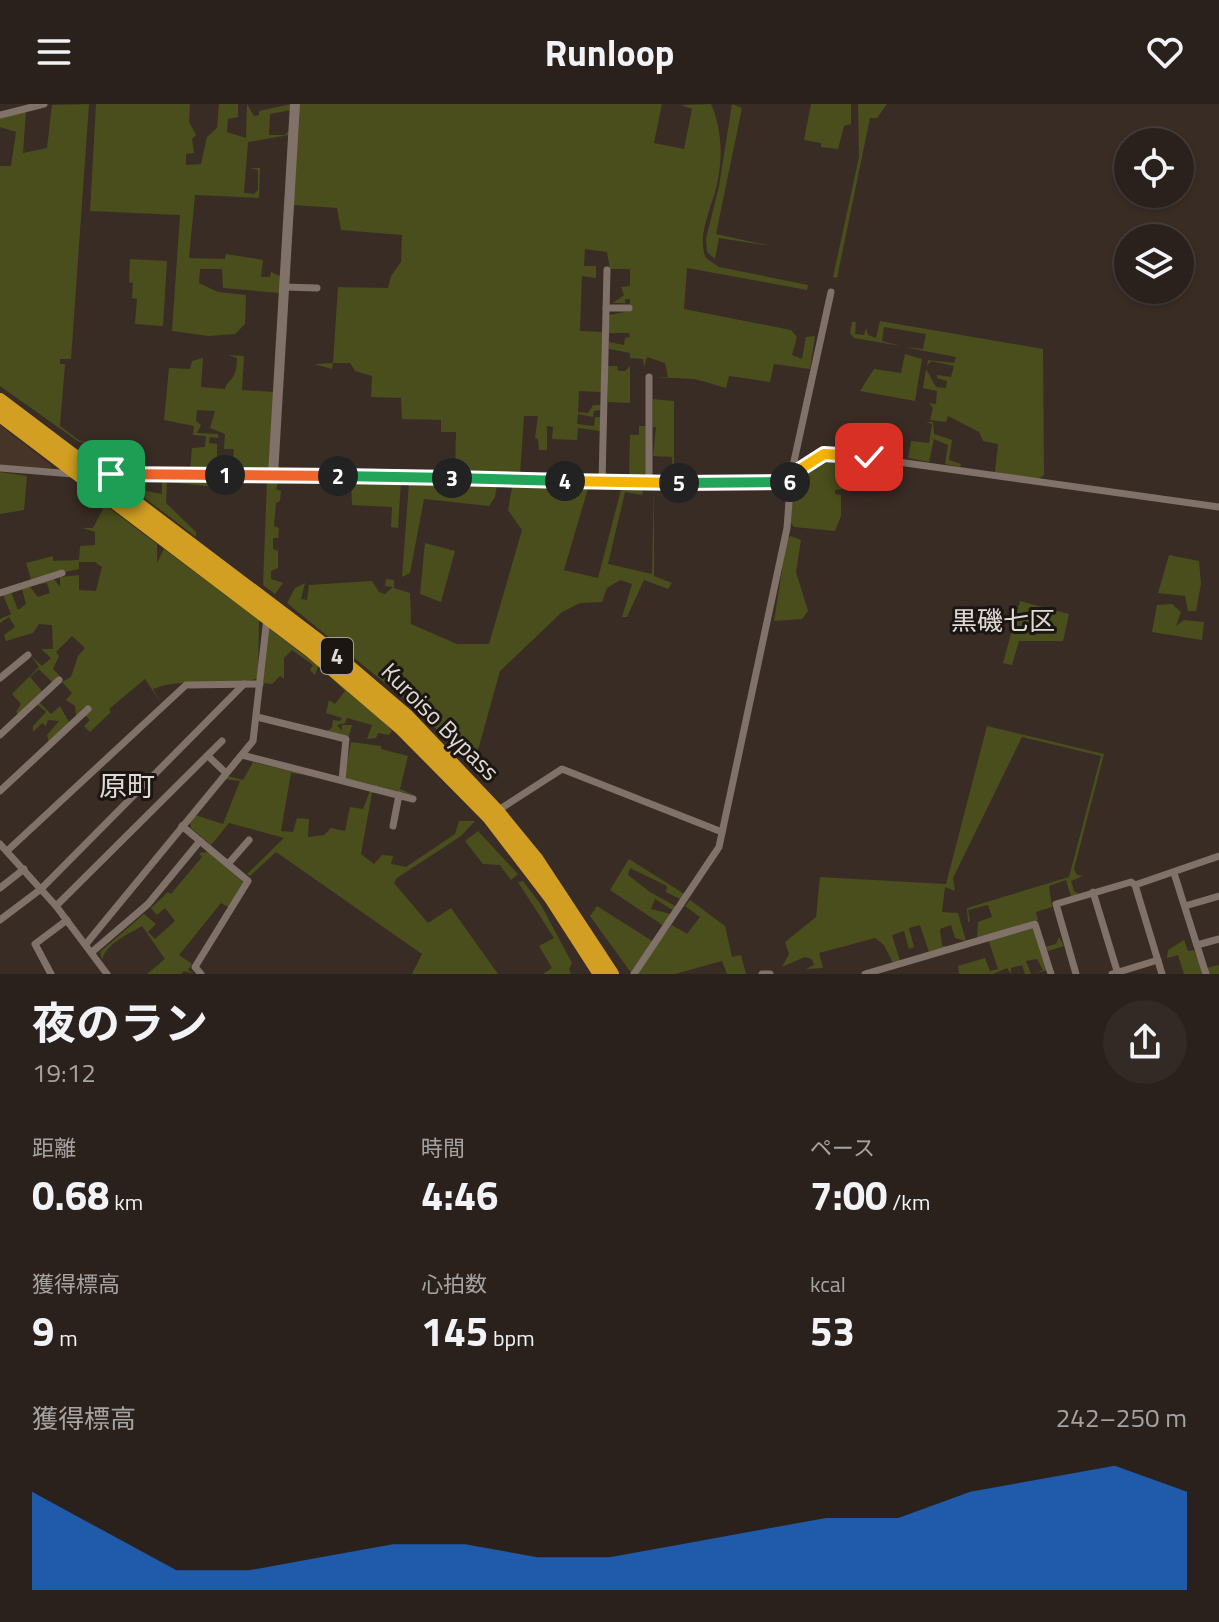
<!DOCTYPE html>
<html lang="ja">
<meta charset="utf-8">
<style>
:root{--surface:#2b211c;--page:#332925;--text:#f1f3f6;--muted:#a6a3a3;--line:#473e3b;--accent:#1a73e8}
body{margin:0;font-family:"Titillium Web","Noto Sans JP",sans-serif;background:var(--page);color:var(--text);height:100vh;display:flex;flex-direction:column;font-size:30px;white-space:nowrap}
*{box-sizing:border-box;margin:0}
p{font-size:26px;color:var(--muted)}
.icon{flex:none;width:44px;height:44px;fill:none;stroke:currentColor;stroke-width:2;stroke-linecap:round;stroke-linejoin:round}
.map{position:relative;height:870px;overflow:hidden}
.details{display:flex;flex-direction:column;background:var(--surface);flex:1}
.details>*{flex:none}
.tools{position:absolute;left:1114px;top:24px;display:grid;gap:16px}
.tools a{display:grid;place-items:center;width:80px;height:80px;border-radius:50%;background:var(--surface);box-shadow:0 2px 6px #0004,0 0 0 2px var(--line);font-size:40px}
.pin{position:absolute;display:grid;place-items:center;width:68px;height:68px;color:#fff;margin:-34px;border-radius:16px;box-shadow:0 4px 12px #0006}
.km{position:absolute;width:40px;height:40px;margin:-20px;border-radius:50%;background:#222;color:#fff;font-size:22px;line-height:40px;text-align:center}
.round{display:grid;place-items:center;flex:none;width:84px;height:84px;border-radius:42px;background:var(--page)}
.head{display:flex;align-items:center;justify-content:space-between;height:136px;padding:0 32px}
h1{font-size:44px;font-weight:700;line-height:60px}
.stats{display:grid;grid-template-columns:repeat(3,1fr);gap:12px;height:136px;padding:8px 32px}
.stats div{display:grid;align-content:center}
.stats b{font-size:40px;font-weight:700}
.stats small{font-size:22px;font-weight:400}
.stats p{font-size:22px}
.chart{height:224px;padding:16px 32px}
.chart p{display:flex;justify-content:space-between}
.chart svg{width:100%;height:144px;margin-top:8px;fill:var(--accent);opacity:.7}
header{display:flex;justify-content:space-between;align-items:center;height:104px;padding:0 32px;background:var(--surface);font-size:36px;font-weight:700}
.map>svg:first-child{display:block}
</style>
<header><svg class="icon" aria-label="menu" viewBox="0 0 24 24"><path d="M4 6h16M4 12h16M4 18h16"/></svg>Runloop<svg class="icon" aria-label="heart" viewBox="0 0 24 24"><path d="M12 20l-8-8c-3-5 5-10 8-4 3-6 11-1 8 4z"/></svg></header>
<div class="map">
<svg width="1219" height="870" viewBox="0 0 1219 870">
<rect width="100%" height="100%" fill="#392c25"/>
<path fill="#463429" d="M0,321L51,361L50,367L0,360Z"/>
<g fill="#4a4e1c">
<path d="M89,0L71,255H60V260H65L60,322L80,337L103,340L79,338L0,282V62H11L16,28L0,23V14L26,7L23,49L47,44L52,1Z"/>
<path d="M96,0H190L189,18L196,31L192,35L194,49L186,50V61L201,60L207,33L217,24L219,0H238V13L228,15L227,28L246,34L247,0L254,12L259,11V7L291,0V6L270,10L269,31H285L289,26V31L248,38L244,89L254,90L258,86V66L250,64H260L259,94L195,91L189,154L225,155L226,150L263,156L261,173H270L271,168L282,173L281,189L223,184L222,165H200L199,179L218,188L246,191L245,220L235,230L209,232L172,227L180,111L90,107Z"/>
<path d="M297,0H662L654,39L684,45L692,5L681,1L711,0C722,25 723,53 717,80C712,104 696,131 706,154L719,163L808,181L807,186L687,164L684,205L791,226L797,233L792,251L802,255L806,233L815,232L810,265L774,260L770,278L729,272L726,284L695,275L653,273H668L665,259L647,253L644,263L643,255L630,254V249L609,245V238L624,241L625,234L630,233L629,229H609V211L630,207V195H625V199H613L624,191L621,183L630,182V165H610L607,148L585,145L584,162H596V174L582,172L580,227L602,228L601,288L579,287L578,308L588,309L593,301H601V306L594,307L593,313L578,310L577,320L594,322L595,313H601L600,327L578,324L577,336L552,335L553,323L547,322V346H539L538,335L535,334L538,312H524L520,371L455,370L456,328H441V316L402,315L401,294L371,293L372,272L355,267L350,259H333L332,265L314,260L333,259L338,183L388,184L391,172L401,158L402,131L341,126L337,104L293,101Z"/>
<path d="M732,0L742,4L716,130L771,142L719,134L715,155L707,148L706,135L719,82Z"/>
<path d="M811,0H851V20L844,22L838,45L821,43V39L804,36Z"/>
<path d="M858,0H887L877,14H870L837,174L833,173L859,53Z"/>
<path d="M130,155L167,157L163,222L135,220L137,195L132,194L133,179L129,178Z"/>
<path d="M880,217L1043,245L1044,371L1038,375L995,368L998,340L983,337L979,328L948,312L946,318L930,316L933,304L929,299L936,300L937,287L923,284L926,265L936,283L946,284L947,277L937,274V271L951,273L954,262L931,257L927,262L928,256L954,259L956,253L904,243L923,245L926,230L884,223L882,237L901,242L854,234L850,229L852,218H856L855,230L864,231L866,224L868,231L876,234Z"/>
<path d="M905,250L922,255L915,297L860,287L874,265L901,269Z"/>
<path d="M228,251L244,252L242,286L274,288L270,367H232L234,345H224L225,330L210,324L215,307L197,306L196,317L201,321L197,329L218,330V334L210,333L209,339L217,340V368H190L192,344L205,343L206,332L193,331L194,322L164,316L169,264L190,265L192,257L203,254L201,283L225,285C227,275 237,278 237,254Z"/>
<path d="M608,262H617L618,267H625L630,262V299L608,298Z"/>
<path d="M653,295L674,297V374H654L653,371L673,372L672,353L653,352L656,323H653Z"/>
<path d="M926,318H933L934,330L952,336L949,356L961,360L960,363L945,360L948,341L934,335L929,358L908,354L911,337L929,339L932,320Z"/>
<path d="M639,322H646V370L629,373L630,331H639Z"/>
<path d="M825,351L866,357L865,373H859L857,365H837V372L844,374V381L855,384L835,386V390L841,391V412L835,427L794,423L790,417L794,373Z"/>
<path d="M0,368L27,372L24,406L0,410Z"/>
<path d="M147,373L146,387L162,390V377L149,374L228,377L226,384L167,378L166,399L196,428V433L121,376Z"/>
<path d="M267,376H279L276,385L281,387L280,397L276,399L274,422L279,424L278,434H273V445L278,447V464L271,467V475L283,479L275,490L263,481Z"/>
<path d="M351,376L401,377L398,424L391,423L392,403L352,401Z"/>
<path d="M412,376L497,381L495,393L489,402L424,395L410,469L402,473L409,379Z"/>
<path d="M513,378L589,381L564,466L598,474L622,382L644,383L642,391L625,388L608,460L652,470L654,383V472L672,479L668,485L644,476L627,513H622L632,480L620,476L607,484L602,498L580,499L562,508L500,567L473,664L419,607L287,499L295,484L305,479L301,495L307,496L309,481L372,477L379,488L385,490L393,483L385,482L386,475L394,476V484L410,489L411,520L457,540H489L522,426L508,406Z"/>
<path d="M88,388L157,440V459L164,445L259,516L258,574C232,586 186,571 153,585L161,599L145,575L109,605L111,608L90,628L84,622L90,616L85,611L49,639L47,631L59,617L48,616L46,622L42,619L33,628V622L46,608L37,600L39,598L51,610L60,602L69,618L76,612L75,602L66,596L72,589L62,578L71,573L78,552L85,544L72,532L56,548L59,552L53,565L59,571L53,579L39,565L30,573L43,588L19,611L16,608L21,600L12,590L39,563L31,552L42,562L51,554L41,545H53L52,521L39,520L33,529L6,537L4,531L15,523L9,513L0,519V515L11,510L3,491L11,488L18,506L26,500L22,485L30,483L38,493L50,489L47,479L34,481L54,475L60,483V473L79,471V486L96,487L102,463L95,458H79V465L31,475L26,459L53,452V457L79,456L80,442L95,441V428L83,424H93L103,405L82,391Z"/>
<path d="M791,432L801,436L796,468L808,507L802,515L774,517L787,435Z"/>
<path d="M425,439L455,447L441,498L420,490Z"/>
<path d="M1169,451L1199,457L1201,480L1196,507H1188L1185,492L1158,489Z"/>
<path d="M1020,497L1069,510L1063,537H1019L1012,561L1003,559Z"/>
<path d="M1172,500L1181,508L1176,522L1184,516L1204,518L1202,536L1152,528L1157,501Z"/>
<path d="M269,524L318,562L315,571L310,566L313,561L292,546L284,554V575L280,572L272,580L263,579Z"/>
<path d="M324,567L388,622L392,627L389,631L378,629L376,634L367,635L372,621L347,614L345,619L337,621L342,627V621H352L349,632L327,627L332,624L333,616L340,617L342,614L326,609L329,596L335,600L345,587Z"/>
<path d="M987,622L1104,650L1074,765L1077,771L1083,772L1071,777L1074,787L1079,790L1071,792L1066,776L1049,782L1052,803L1036,808L1038,816L977,834L978,818L992,813L988,801L968,806L970,817L968,818L967,804L1069,773L1101,652L1022,633L953,774L955,787L945,783L942,808L958,809L966,837L955,834L951,821L940,825L942,842H951L929,848L920,821L909,824L914,843L909,845L904,827L892,831L900,857L893,859L884,841L875,834L819,849L823,864L806,865L814,861L812,855L805,853L782,863L789,850L785,838L816,813L820,773L946,780Z"/>
<path d="M351,638L381,642V645L408,652L400,685L414,691L344,674Z"/>
<path d="M253,658L306,671L291,669L281,727L293,728L297,714L309,715L308,733L324,731L331,724L345,727L350,703L363,705L370,687L375,688L372,689L361,750L374,760L382,751L393,752L391,760L406,763L455,730L459,717H475L461,732L397,774L394,779L428,819L451,804L498,870H412L422,850L276,748L250,772L247,770L284,734L229,719L211,741L191,724L190,717L195,711L223,720L240,677L224,675L228,672L243,676Z"/>
<path d="M478,727L518,770L511,776L500,761L483,760L465,737Z"/>
<path d="M209,748L243,778L244,783L230,804L221,799L179,851L192,860L188,866L194,870L184,867L181,870H147L165,855L142,822C129,830 106,839 102,856L100,848L144,810L156,820L148,828L155,835L175,817L165,804L157,811L151,804L168,788L171,790L202,753L199,749Z"/>
<path d="M629,755L686,791L682,796L666,788L667,782L630,764L628,771L650,788L677,803L674,807L655,795L651,805L671,810L664,822L610,786Z"/>
<path d="M523,777L541,801L572,859L569,865L571,870H579H543L552,864L539,842L554,834L518,778Z"/>
<path d="M690,796L725,822L732,853L741,851L746,870H727L722,857L675,870H632L590,812L597,802L657,840L672,821L687,830L700,813L685,802Z"/>
<path d="M1033,822L1045,843L1056,840L1059,833L1064,842L1048,847L1046,844L1047,866L1035,870L1043,866L1037,855L1026,857L1031,870H1025L1022,861L1011,864V870L1007,864L993,870H959L958,862L985,854L990,867L998,865L989,838L992,834Z"/>
<path d="M1184,836L1188,847L1194,846L1202,865L1219,861V870H1184L1178,851L1167,854L1168,846Z"/>
</g>
<g fill="none" stroke-linecap="round" stroke-linejoin="round">
<g stroke="#807169" stroke-width="7">
<path d="M0,11L44,0"/>
<path d="M285,183L317,184"/>
<path d="M606,204H629"/>
<path d="M649,273V378"/>
<path d="M0,364L73,370"/>
<path d="M102,370L273,371"/>
<path d="M791,371L824,350L834,349L1219,403"/>
<path d="M602,378L607,166"/>
<path d="M0,489L62,469"/>
<path d="M0,574L28,551"/>
<path d="M257,613L346,635L342,676"/>
<path d="M0,631L59,576"/>
<path d="M242,651L413,695"/>
<path d="M208,652L226,669"/>
<path d="M0,687L88,605"/>
<path d="M497,707L562,665L722,728"/>
<path d="M182,722L248,777L195,863L201,870"/>
<path d="M393,722L399,691"/>
<path d="M0,740L56,802L107,870"/>
<path d="M7,747L186,581L260,580"/>
<path d="M228,760L249,736"/>
<path d="M1174,769L1206,870"/>
<path d="M1135,781L1162,870"/>
<path d="M0,784L24,765"/>
<path d="M1093,788L1118,870"/>
<path d="M56,802L222,637"/>
<path d="M1185,802L1219,792"/>
<path d="M0,816L41,785L244,580"/>
<path d="M86,840L253,637L267,514"/>
<path d="M1197,841L1219,835"/>
<path d="M92,848L148,800L200,737"/>
<path d="M51,870L35,840L67,816"/>
<path d="M634,870L719,743L787,424L791,371L831,188"/>
<path d="M762,870H770"/>
<path d="M865,870L1035,820L1051,870"/>
<path d="M1076,870L1056,800L1131,778L1135,781L1219,752"/>
<path d="M1112,870L1158,856"/>
</g>
<path stroke="#807169" stroke-width="10" d="M295,0L273,371L790,380"/>
<g stroke="#d29f23" stroke-width="14">
<path d="M0,296L319,537L407,612L497,707L537,756L612,870"/>
<path d="M0,311L311,547L402,625L489,713L551,794L600,870"/>
</g>
</g>
<g fill="none" stroke-linecap="round" stroke-linejoin="round">
<g stroke="#fff" stroke-width="16">
<path id="split-1" d="M111,370L225,371"/>
</g>
<g stroke="#fff" stroke-width="16">
<path id="split-2" d="M225,371L338,372"/>
</g>
<g stroke="#fff" stroke-width="16">
<path id="split-3" d="M338,372L452,374"/>
</g>
<g stroke="#fff" stroke-width="16">
<path id="split-4" d="M452,374L565,377"/>
</g>
<g stroke="#fff" stroke-width="16">
<path id="split-5" d="M565,377L679,379"/>
</g>
<g stroke="#fff" stroke-width="16">
<path id="split-6" d="M679,379L790,378"/>
</g>
<g stroke="#fff" stroke-width="16">
<path id="split-7" d="M790,378L791,371L824,350L869,353"/>
</g>
<use href="#split-1" stroke="#f0652b" stroke-width="10"/>
<use href="#split-2" stroke="#f0652b" stroke-width="10"/>
<use href="#split-3" stroke="#22a559" stroke-width="10"/>
<use href="#split-4" stroke="#22a559" stroke-width="10"/>
<use href="#split-5" stroke="#f5b400" stroke-width="10"/>
<use href="#split-6" stroke="#22a559" stroke-width="10"/>
<use href="#split-7" stroke="#f5b400" stroke-width="10"/>
</g>
<g text-anchor="middle" stroke-width="6" stroke-linejoin="round" paint-order="stroke">
<rect fill="#1c1613" stroke="#a69e9a" stroke-width="2" x="321" y="534" width="32" height="36" rx="6"/>
<g font-size="22" font-weight="bold" fill="#e1d9d4">
<text x="337" y="560">4</text>
</g>
<g font-size="24" fill="#e1d9d4" stroke="#1c1613">
<text transform="translate(440 618) rotate(45)" y="8">Kuroiso Bypass</text>
</g>
<g font-size="26" fill="#e1d9d4" stroke="#1c1613">
<text x="1003" y="526">黒磯七区</text>
</g>
<g font-size="28" fill="#e1d9d4" stroke="#1c1613">
<text x="127" y="692">原町</text>
</g>
</g>
</svg>
<div class="tools">
<a><svg class="icon" aria-label="locate" viewBox="0 0 24 24"><circle cx="12" cy="12" r="6"/><path d="M12 2v4M12 18v4M2 12h4M18 12h4"/></svg></a>
<a><svg class="icon" aria-label="layers" viewBox="0 0 24 24"><path d="M12 4l9 5-9 5-9-5zM3 14l9 5 9-5"/></svg></a>
</div>
<div class="pin" style="left:111px;top:370px;background:#1e9e55"><svg class="icon" aria-label="arrive" viewBox="0 0 24 24"><path d="M6 21V4h12l-3 4 3 4H6"/></svg></div>
<div class="pin" style="left:869px;top:353px;background:#d93025"><svg class="icon" aria-label="check" viewBox="0 0 24 24"><path d="M5 12l5 5 9-10"/></svg></div>
<b class="km" style="left:225px;top:371px">1</b>
<b class="km" style="left:338px;top:372px">2</b>
<b class="km" style="left:452px;top:374px">3</b>
<b class="km" style="left:565px;top:377px">4</b>
<b class="km" style="left:679px;top:379px">5</b>
<b class="km" style="left:790px;top:378px">6</b>
</div>
<section class="details">
<div class="head"><div><h1>夜のラン</h1><p>19:12</p></div><a class="round"><svg class="icon" aria-label="share" viewBox="0 0 24 24"><path d="M12 15V3M7 8l5-5 5 5M5 13v7h14v-7"/></svg></a></div>
<div class="stats">
<div><p>距離</p><b>0.68<small> km</small></b></div>
<div><p>時間</p><b>4:46</b></div>
<div><p>ペース</p><b>7:00<small> /km</small></b></div>
</div>
<div class="stats">
<div><p>獲得標高</p><b>9<small> m</small></b></div>
<div><p>心拍数</p><b>145<small> bpm</small></b></div>
<div><p>kcal</p><b>53</b></div>
</div>
<div class="chart"><p><span>獲得標高</span>242–250 m</p>
<svg viewBox="0 0 160 44" preserveAspectRatio="none"><path d="M0 44V14L10 26L20 38L30 38L40 34L50 30L60 30L70 34L80 34L90 30L100 26L110 22L120 22L130 14L140 10L150 6L160 14V44z"/></svg>
</div>
</section>
